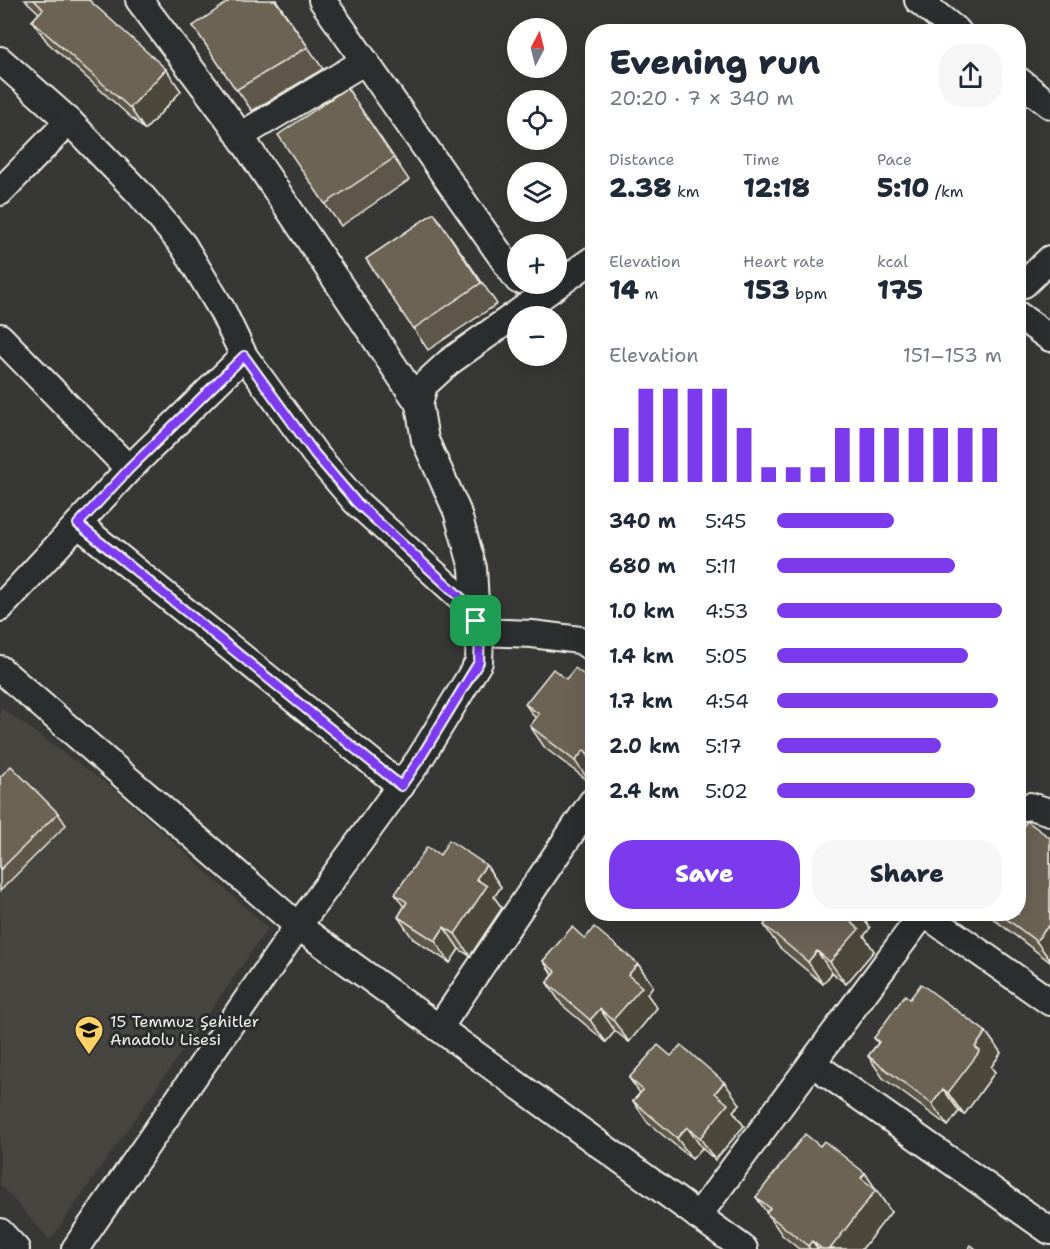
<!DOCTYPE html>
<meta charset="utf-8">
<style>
:root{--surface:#fff;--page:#f6f6f7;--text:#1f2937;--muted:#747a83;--accent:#7c3aed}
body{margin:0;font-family:"Shantell Sans",sans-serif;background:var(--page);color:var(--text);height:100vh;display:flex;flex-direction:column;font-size:22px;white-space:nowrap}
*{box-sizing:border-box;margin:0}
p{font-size:20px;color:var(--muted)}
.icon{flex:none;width:33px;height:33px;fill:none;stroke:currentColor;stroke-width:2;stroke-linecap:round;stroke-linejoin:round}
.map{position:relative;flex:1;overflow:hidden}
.sheet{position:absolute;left:585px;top:24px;width:441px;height:897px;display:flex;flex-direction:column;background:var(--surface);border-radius:24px;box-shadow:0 6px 24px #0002}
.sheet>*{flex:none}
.needle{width:39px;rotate:7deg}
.fabs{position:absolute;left:507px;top:18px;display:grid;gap:12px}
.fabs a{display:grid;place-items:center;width:60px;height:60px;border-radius:50%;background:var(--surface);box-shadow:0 6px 24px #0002;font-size:30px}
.pin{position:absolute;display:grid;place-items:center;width:51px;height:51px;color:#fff;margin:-26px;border-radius:12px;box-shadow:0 3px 9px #0006}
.round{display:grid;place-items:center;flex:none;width:63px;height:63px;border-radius:24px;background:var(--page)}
.overview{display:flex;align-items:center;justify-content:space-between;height:102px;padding:0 24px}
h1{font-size:33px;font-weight:800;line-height:45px}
.figures{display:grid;grid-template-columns:repeat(3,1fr);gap:9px;height:102px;padding:6px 24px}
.figures div{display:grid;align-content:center}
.figures b{font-size:26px;font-weight:800}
.figures small{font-size:16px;font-weight:400}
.figures p{font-size:16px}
.chart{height:168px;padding:12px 24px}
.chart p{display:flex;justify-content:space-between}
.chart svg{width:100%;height:108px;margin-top:6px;stroke:var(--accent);stroke-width:6}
.action{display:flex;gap:12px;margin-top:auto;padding:12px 24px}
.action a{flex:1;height:69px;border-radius:24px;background:var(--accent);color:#fff;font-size:24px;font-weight:800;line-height:69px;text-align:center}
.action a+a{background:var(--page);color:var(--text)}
ul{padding:0 24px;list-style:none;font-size:20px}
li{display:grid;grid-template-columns:96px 72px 1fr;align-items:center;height:45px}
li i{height:15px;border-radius:8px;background:var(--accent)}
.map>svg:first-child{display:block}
</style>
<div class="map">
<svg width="1050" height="1249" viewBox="0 0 1050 1249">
<rect width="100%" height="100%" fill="#373836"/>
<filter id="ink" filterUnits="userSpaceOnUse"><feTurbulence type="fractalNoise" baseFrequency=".0167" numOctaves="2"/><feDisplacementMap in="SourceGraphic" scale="12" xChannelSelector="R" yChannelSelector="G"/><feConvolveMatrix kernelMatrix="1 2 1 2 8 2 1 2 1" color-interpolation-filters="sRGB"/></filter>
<g filter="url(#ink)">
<path fill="#47453f" d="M0,707L118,792L268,928L50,1240L0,1184Z"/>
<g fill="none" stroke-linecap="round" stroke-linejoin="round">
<g stroke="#f4f1e8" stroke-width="30">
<g id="minor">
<path d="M139,0L230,121L419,404"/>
<path d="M322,0L518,280"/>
<path d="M918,0L958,32"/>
<path d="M0,60L69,121L139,193L183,245L222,310L244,356L315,454L356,502L471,607L480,632L479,662L419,760L298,926L75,1249"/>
<path d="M1018,80L1050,105"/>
<path d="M240,136L365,61"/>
<path d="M0,192L69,121"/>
<path d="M1018,284H1024L1050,259"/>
<path d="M1018,315L1050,338"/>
<path d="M0,337L129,469"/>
<path d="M78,524L401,786"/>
<path d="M0,608L129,469L244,356"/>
<path d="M476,620L473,568L457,511L425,440L419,404L424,385L449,362L592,260"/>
<path d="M480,632L532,634L580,640L592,648"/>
<path d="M0,669L298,926L744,1249"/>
<path d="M1018,808L1030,806L1050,812"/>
<path d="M925,914L1050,1002"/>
<path d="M439,1028L592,802"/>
<path d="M812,1063L1050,1231"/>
<path d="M698,1216L923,914"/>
<path d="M0,1232L16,1249"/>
</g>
</g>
<use href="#minor" stroke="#2a2d2e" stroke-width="26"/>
</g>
<g fill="#5d5648" stroke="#f4f1e8" stroke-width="1.5">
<path d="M25,0H89L181,91L145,130L48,43L32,21L39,13Z"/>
<path d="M276,0L323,69L252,111L193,26Z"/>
<path d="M347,88L409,180L341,226L325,204Z"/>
<path d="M434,213L497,304L428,350L366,259Z"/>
<path d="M566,679L592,681V780L591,783L545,748L530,726L536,719L525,704Z"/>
<path d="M0,777L58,813L66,825L0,891Z"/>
<path d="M1050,838V962L987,914H1018Z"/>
<path d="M440,855L486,865L501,887L494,897L502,908L470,956L459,949L450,963L413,939L398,917L404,907L395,894Z"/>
<path d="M768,914H860L870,928L864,936L874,951L846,984L832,973L823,984L779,947L764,925L771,918Z"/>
<path d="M585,939L638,964L653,986L647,994L657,1008L629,1042L615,1031L606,1042L562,1005L547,983L553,975L543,961Z"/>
<path d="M910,999L986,1032L1001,1053L991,1067L995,1072L964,1115L959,1111L948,1126L883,1078L868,1056L878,1043L874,1038Z"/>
<path d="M671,1056L740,1104L733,1111L744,1126L715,1160L702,1148L692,1159L648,1123L633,1101L640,1093L629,1078Z"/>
<path d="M865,1173L891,1212L862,1249H799L782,1235L756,1197Z"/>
</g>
<g fill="#4c463b" stroke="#f4f1e8" stroke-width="1.5">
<path d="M166,69L181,91L145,130L130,108Z"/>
<path d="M584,750L592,761V780L591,783L575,761Z"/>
<path d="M486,865L501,887L494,897L502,908L470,956L455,934L476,879Z"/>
<path d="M849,914H860L870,928L864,936L874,951L846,984L830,962L846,918Z"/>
<path d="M1048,926L1050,930V960L1036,941Z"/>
<path d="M444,927L459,949L450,963L435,941Z"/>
<path d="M817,951L832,973L823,984L808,962Z"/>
<path d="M638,964L653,986L647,994L657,1008L629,1042L613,1020L628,975Z"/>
<path d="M600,1009L615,1031L606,1042L590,1020Z"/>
<path d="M986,1032L1001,1053L991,1067L995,1072L964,1115L948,1093L975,1047Z"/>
<path d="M724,1082L740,1104L733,1111L744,1126L715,1160L700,1138L715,1093Z"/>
<path d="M943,1089L959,1111L948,1126L932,1104Z"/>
<path d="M687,1127L702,1148L692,1159L677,1138Z"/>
<path d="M865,1173L891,1212L862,1249H830L861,1178Z"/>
<path d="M812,1241L818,1249H810L808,1246Z"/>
</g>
<g fill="#6c6454" stroke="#f4f1e8" stroke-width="1.5">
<path d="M34,0H89L166,69L130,108L32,21L43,9Z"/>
<path d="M231,0H275L308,47L236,90L193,26Z"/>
<path d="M347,88L394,158L325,204L278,135Z"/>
<path d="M434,213L481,283L413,329L366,259Z"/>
<path d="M575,668L592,681V756L584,750L575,761L530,726L539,714L525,704L553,669L566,679Z"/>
<path d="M11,766L58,813L0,870V777Z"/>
<path d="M1027,821L1050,838V928L1048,926L1036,941L1000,914H1018V833Z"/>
<path d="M449,840L486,865L476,879L487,886L455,934L444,927L435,941L398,917L407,902L395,894L427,847L440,855Z"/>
<path d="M772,914H849L846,918L859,929L830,962L817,951L808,962L764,925L773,914Z"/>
<path d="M572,927L585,939L594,927L638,964L628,975L642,987L613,1020L600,1009L590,1020L547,983L556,972L543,961Z"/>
<path d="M921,984L986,1032L975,1047L980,1051L948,1093L943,1089L932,1104L868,1056L879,1042L874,1038L905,995L910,999Z"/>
<path d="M658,1045L671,1056L681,1045L724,1082L715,1093L728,1104L700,1138L687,1127L677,1138L633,1101L643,1090L629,1078Z"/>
<path d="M805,1134L820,1146L824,1141L865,1173L861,1178L876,1190L830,1249H822L812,1241L808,1246L766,1213L770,1208L756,1197Z"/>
<path d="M971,1245L976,1249H968Z"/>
</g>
</g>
<g fill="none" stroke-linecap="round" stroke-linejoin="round" filter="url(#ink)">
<g stroke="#fff" stroke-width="12">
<path id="route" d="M244,356L315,454L356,502L471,607L480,632L479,662L419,760L401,786L78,524L129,469Z"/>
</g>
<use href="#route" stroke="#7c3aed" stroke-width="8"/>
</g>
<defs>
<g id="school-pin" transform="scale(1.5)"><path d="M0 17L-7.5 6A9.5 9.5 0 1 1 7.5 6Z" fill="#ffd166" stroke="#2a2d2e"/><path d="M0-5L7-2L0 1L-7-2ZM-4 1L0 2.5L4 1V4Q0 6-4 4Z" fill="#111"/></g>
</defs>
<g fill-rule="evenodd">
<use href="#school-pin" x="89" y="1030"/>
</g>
<g text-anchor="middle" stroke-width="6" stroke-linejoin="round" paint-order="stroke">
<g font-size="16" fill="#f4f1e8" stroke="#2a2d2e" text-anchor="start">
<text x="110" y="1027">15 Temmuz Şehitler<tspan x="110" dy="18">Anadolu Lisesi</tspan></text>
</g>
</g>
</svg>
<div class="fabs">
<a><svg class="needle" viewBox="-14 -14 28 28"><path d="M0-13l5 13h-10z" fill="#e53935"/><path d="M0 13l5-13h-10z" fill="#747a83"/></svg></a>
<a><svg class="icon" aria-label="locate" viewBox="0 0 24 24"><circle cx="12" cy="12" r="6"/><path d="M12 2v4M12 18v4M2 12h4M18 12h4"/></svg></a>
<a><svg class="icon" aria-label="layers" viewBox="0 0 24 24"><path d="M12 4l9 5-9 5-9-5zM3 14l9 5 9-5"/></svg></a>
<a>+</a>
<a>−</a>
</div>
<div class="pin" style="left:476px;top:621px;background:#1e9e55"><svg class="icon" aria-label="arrive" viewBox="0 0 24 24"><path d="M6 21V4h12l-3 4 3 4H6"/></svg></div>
<section class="sheet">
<div class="overview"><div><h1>Evening run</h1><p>20:20 · 7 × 340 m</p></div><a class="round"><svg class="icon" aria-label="share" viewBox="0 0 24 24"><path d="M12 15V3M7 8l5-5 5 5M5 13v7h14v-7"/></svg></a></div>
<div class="figures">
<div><p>Distance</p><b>2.38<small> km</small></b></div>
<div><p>Time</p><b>12:18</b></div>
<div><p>Pace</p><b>5:10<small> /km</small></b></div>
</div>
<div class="figures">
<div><p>Elevation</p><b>14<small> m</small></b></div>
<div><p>Heart rate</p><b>153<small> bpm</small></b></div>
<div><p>kcal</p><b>175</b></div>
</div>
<div class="chart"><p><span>Elevation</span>151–153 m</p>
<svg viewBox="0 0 160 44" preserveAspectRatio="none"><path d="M5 44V22M15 44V6M25 44V6M35 44V6M45 44V6M55 44V22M65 44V38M75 44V38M85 44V38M95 44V22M105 44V22M115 44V22M125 44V22M135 44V22M145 44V22M155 44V22"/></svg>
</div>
<ul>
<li><b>340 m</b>5:45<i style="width:52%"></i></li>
<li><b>680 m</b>5:11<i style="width:79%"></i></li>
<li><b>1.0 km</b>4:53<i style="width:100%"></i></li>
<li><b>1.4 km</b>5:05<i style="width:85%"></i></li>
<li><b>1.7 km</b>4:54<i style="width:98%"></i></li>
<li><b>2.0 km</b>5:17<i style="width:73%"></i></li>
<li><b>2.4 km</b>5:02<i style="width:88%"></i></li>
</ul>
<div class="action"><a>Save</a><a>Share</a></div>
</section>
</div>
